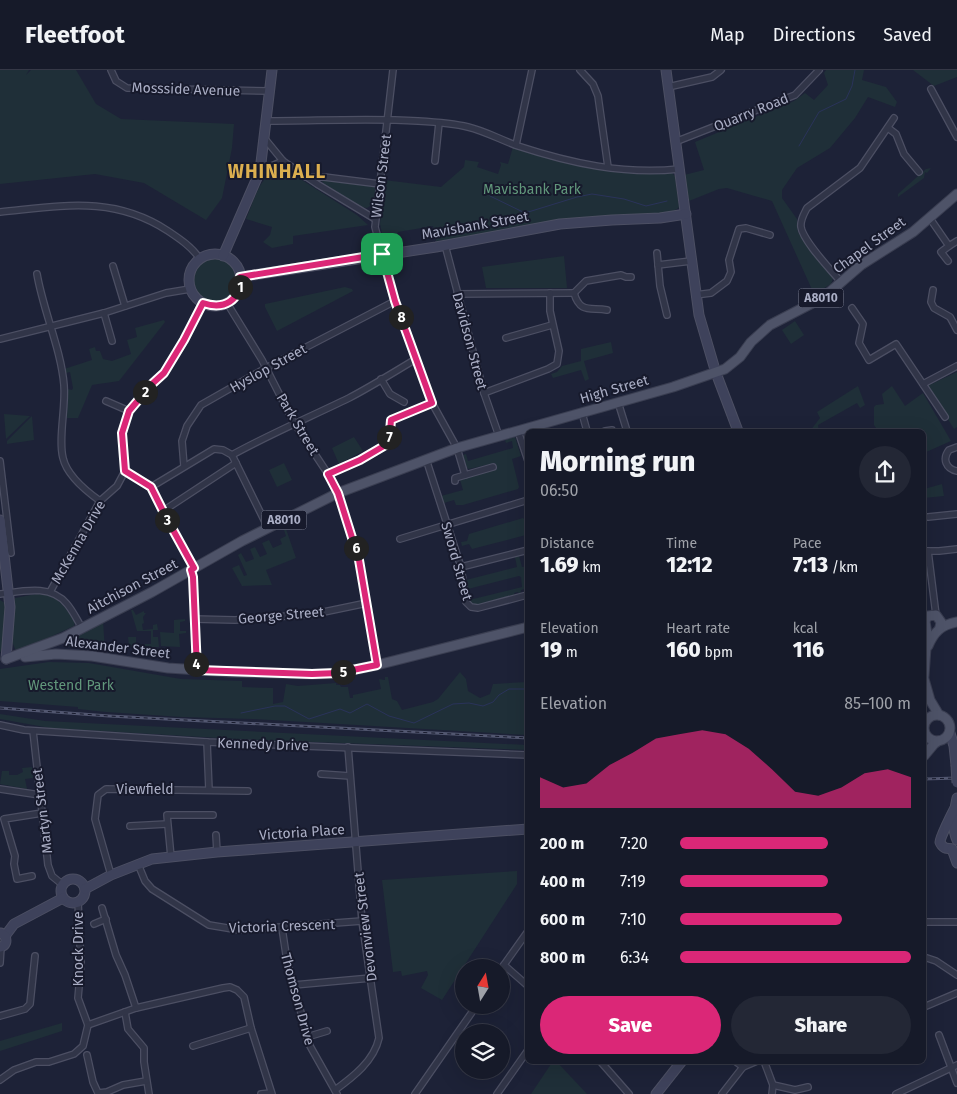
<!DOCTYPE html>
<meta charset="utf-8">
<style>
:root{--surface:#161a29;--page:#232735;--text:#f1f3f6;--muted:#9ea1a8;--line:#353846;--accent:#db2777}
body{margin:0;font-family:"Fira Sans",sans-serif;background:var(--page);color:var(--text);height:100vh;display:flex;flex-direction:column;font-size:19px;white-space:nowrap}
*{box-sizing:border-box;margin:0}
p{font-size:16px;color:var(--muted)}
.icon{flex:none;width:28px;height:28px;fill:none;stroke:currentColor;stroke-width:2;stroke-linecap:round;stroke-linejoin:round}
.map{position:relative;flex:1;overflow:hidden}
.panel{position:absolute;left:525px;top:359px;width:401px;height:635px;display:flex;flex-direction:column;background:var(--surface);border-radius:8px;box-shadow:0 5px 20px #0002,0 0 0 1px var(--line)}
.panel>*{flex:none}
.needle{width:32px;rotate:11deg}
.buttons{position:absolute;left:455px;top:889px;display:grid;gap:10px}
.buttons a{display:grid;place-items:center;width:55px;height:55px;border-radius:50%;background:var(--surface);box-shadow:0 5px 20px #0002,0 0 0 1px var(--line);font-size:25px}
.pin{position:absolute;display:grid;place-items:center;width:42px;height:42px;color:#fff;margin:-21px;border-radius:10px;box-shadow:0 2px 8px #0006}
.km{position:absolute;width:25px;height:25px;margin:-12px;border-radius:50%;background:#222;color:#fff;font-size:14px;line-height:25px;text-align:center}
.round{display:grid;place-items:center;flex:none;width:52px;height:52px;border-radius:26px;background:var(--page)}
.headline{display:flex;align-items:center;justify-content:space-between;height:85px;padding:0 15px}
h1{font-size:28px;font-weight:800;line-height:38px}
.metrics{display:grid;grid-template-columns:repeat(3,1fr);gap:8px;height:85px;padding:5px 15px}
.metrics div{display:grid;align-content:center}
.metrics b{font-size:21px;font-weight:800}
.metrics small{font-size:14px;font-weight:400}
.metrics p{font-size:14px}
.chart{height:140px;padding:10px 15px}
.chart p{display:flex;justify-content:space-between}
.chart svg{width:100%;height:90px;margin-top:5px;fill:var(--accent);opacity:.7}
.primary-button{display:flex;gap:10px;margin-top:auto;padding:10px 15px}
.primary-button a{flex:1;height:58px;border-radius:30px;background:var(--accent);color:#fff;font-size:20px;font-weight:800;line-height:58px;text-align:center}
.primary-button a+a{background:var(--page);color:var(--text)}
ul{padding:0 15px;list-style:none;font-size:16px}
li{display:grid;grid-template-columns:80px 60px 1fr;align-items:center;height:38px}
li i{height:12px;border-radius:6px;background:var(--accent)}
header{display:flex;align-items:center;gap:30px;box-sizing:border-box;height:70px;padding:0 25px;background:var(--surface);border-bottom:1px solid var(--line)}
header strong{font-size:24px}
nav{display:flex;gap:28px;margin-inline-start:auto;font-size:18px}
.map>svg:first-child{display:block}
</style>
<header>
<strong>Fleetfoot</strong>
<nav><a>Map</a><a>Directions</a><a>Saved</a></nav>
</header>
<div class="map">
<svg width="957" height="1024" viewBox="0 0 957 1024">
<rect width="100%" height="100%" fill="#1d2237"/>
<g fill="#1f2f38">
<path d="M0,0H29L26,5L31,0H76L96,34L121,49L234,54L232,78L222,128L206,150L144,113L95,104L0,114Z"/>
<path d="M826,0H864L862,10L886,17L897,32L895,37L868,27L855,48L830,78L797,98L782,120V128L797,149L798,162L833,208L831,214L814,224L772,131L727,118L719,119L689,131L684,105L704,100L695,72L794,31L805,23L814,30L828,15L824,3Z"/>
<path d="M913,0H957V7L934,16Z"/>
<path d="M513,77L571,94L603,99L671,102L675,106L679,137C671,148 631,144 617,145C555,147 497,163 436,171L433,156L398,162L393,174L386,175L384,173L380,154L384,110L441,117L464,97L465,90L479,92L477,97L498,104L501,95L500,92L508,94Z"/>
<path d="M279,98H283L357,145L368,155L293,166V174L272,178L263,172L270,165L272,157L246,149C254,131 259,106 279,98Z"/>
<path d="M931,98L927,103L925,102L924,108L898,127V124L926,99Z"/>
<path d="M321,109L373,115L376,120L373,134L367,138L361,137L323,113Z"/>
<path d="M564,186L567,218H486L482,197Z"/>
<circle cx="215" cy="210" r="21"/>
<path d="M345,217L352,219L353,221L277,261L265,237V234Z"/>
<path d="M164,250L165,252L119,311L92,315L78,348H67L68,319L72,320L73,318L70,302L66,303L64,299L92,290L89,279L95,277L96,281H100L103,289L112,291L131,284L127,270L137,267L135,258Z"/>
<path d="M795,251L804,265L791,274L782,260Z"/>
<path d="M611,272L613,283L584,291L589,309L585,311L581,300L553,308L551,304L557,302L562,296L581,291V279Z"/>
<path d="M957,302V357L954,359L927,316Z"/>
<path d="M858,316L865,335L860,338L857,333L818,355L819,361H810L820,348L817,342Z"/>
<path d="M892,316L905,336L923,323L951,371L924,383V361H878L874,355V337L876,335L884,334L882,324Z"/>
<path d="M4,344L30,346L6,369Z"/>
<path d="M32,346L34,370L7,374V371Z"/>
<path d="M354,367L363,381L339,394L332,378Z"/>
<path d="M515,367L521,386L512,389L519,417L518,419L463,435H456L454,430L444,433L441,426L463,420L460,410L497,399L495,393L469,399L467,398L463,385L466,384L468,391L513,378L512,371L506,373L505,370Z"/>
<path d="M284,393L292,410L277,417L269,400Z"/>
<path d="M942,414L944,426L924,428V419Z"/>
<path d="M523,448L527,452L526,465L472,479L469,474L462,476L461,472L467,471L469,464Z"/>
<path d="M286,459L296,488L266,500L272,515L242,516L232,498L239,495L244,506L247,505L238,485L241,483L246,492L254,489L250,479L255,477L260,487L267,484L262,473L269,470L273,478L282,474L280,469L286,466L284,460Z"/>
<path d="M519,486L522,497L527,496V515H524L525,519L521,520L520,525L518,522L514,523L515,526L478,535L471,533L469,530L522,517L521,507L519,506L468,519L466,510L517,497L515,487Z"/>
<path d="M36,524C56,523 64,536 75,551L74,556L22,580L15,579L12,571L15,528Z"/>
<path d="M0,530L5,533C5,549 7,568 0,583Z"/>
<path d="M131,540H133L136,545L144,541V543H146L143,547L144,553L142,554L143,560L153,559V555L157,554L158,560H153V567H158L159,577H129L128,567H136V574H151V561H137Z"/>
<path d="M185,549V551L180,552V561H186V563L179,564L180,577L161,576L160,562L174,563V550Z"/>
<path d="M103,551L105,580L67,576L64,574Z"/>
<path d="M49,592L89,593L181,609L242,611V617L273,618V634L283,632L286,614L298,616L336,613V615H340L341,617H348L350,628H353V625L381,619L379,609L385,610V607H388L392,629L397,631L402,640L433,632L438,629L460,602L466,609L468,621L480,628L490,624L493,614L527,612L528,644H526V661H527V665L252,649L182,647L106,642L78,639V637L0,631V599Z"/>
<path d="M0,644L45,651L527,675V680L237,669L50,658L0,649Z"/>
<path d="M32,697L33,708L25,709L27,719L0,714L2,701H9V705H17L23,702L22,698Z"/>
<path d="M517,801V814L442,930L421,918L428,905L427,901L402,906L401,901L393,902L382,810Z"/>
<path d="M62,953V961L0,981V971Z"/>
<path d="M553,991H556L587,1024H531Z"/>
</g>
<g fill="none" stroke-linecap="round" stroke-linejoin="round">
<g stroke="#2a335a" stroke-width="1">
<path d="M799,76L819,42L846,29L852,16L855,0"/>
<path d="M490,126L525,143L577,127L592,124L624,129L646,136L667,131"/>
<path d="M241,643L275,636H285L309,649L340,639L350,643L367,634L389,646L414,653L453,634L469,633L483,636L493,632L499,625L509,619H528"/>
</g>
<g stroke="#4c4f63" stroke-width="8">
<g id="street">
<path d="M111,0L116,11L127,18L269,21"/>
<path d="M393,0L375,157L395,231L416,289L432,333L457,378L465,405"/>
<path d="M580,0L593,14L598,26L608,97"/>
<path d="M668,17L712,7L721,0"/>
<path d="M931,19L957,67"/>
<path d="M266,51C317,51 368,48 418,51C435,52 452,53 468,57C485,61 501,70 518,76C570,93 624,105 679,99"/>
<path d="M888,58L896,64L904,84L919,102"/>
<path d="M265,69L283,91L317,114L375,149"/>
<path d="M675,72L795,25L819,0"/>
<path d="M516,75L532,0"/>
<path d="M435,91L439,53"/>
<path d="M260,101L283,91"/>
<path d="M306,107H324L380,114"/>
<path d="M0,142C62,136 113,125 168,161C180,169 192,177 200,189"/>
<path d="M929,147L949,176L941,182L948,191"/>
<path d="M445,175L484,323L499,366"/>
<path d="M949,176L957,171"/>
<path d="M657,183L660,216L667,245"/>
<path d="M658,195L691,191"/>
<path d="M113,196L125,236"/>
<path d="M37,204C43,240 61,279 64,315C66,337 58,369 63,388C67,406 86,421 100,431"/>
<path d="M841,212C831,200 803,171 801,157C800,150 804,144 807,138L860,98L894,48"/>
<path d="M933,220L931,232L934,238L950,247L957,260"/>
<path d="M574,223L586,211L621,205L626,207H631"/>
<path d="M574,223C580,244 591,237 607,240"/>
<path d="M457,224L574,223"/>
<path d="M695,225L711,223L727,211L731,202L729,190L739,159L746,158L770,165"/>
<path d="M227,233L262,290L293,351L328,404L338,423L359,491L377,595"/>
<path d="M852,238L863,254L859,273L869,290L896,274L945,347"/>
<path d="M104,243L112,271"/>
<path d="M506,268L552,255"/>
<path d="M0,269L104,243L166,223L190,219"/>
<path d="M381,309L390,324L404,332"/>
<path d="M923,314L957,296"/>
<path d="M484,323L548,299L557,294L559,281L550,241V223"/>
<path d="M106,331L129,341"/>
<path d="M618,332L627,361"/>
<path d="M582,343L587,361"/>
<path d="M518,361L528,391"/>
<path d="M605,361L612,360"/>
<path d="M957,377L949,380C942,389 946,399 957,401"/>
<path d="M232,385C270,364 310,347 349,328C372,316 394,302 416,289"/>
<path d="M426,389L461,497L466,532L471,537L478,538L527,525"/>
<path d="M0,391L11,483"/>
<path d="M184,396L182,371L187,356L201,335L266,298L395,231"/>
<path d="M125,401L151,417L167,449L194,498"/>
<path d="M328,404L360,390L389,373L391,350L432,333"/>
<path d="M455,411V408L493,397"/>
<path d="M151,417L214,379L223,380L232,385L268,458"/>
<path d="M163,441L236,393"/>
<path d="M928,447L957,444"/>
<path d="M400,469L528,430"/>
<path d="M924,481H939L957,479"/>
<path d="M928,481L936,545"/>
<path d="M461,497L528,480"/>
<path d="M191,500L193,507L197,600"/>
<path d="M50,522L100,431L117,416L125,401L122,363L129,341L152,314L164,303L185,270L203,233"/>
<path d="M0,524C23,521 51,514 67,534C73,541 77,550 82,558"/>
<path d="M194,549L235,550L314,544L367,533"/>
<path d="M0,655L24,660L207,672L528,685"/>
<path d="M33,661L48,795L52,806L63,815"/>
<path d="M207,672L209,720"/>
<path d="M321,704L350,706"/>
<path d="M0,719L40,725"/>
<path d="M130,756L167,754"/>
<path d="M216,765L217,782"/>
<path d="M171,787L167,745H213"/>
<path d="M138,794L145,811L152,819L209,855L239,860L362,851"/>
<path d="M111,805L95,749L98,725L106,719L248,721"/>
<path d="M32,806L17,809L14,794L15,786L4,749L42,743"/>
<path d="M78,832L81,894L78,928L88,955"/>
<path d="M102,838L116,885L125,905L136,938"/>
<path d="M924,852H957"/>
<path d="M94,854L106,849"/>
<path d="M282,858L287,891L310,976L337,1024"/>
<path d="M924,887L936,891L957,905"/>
<path d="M0,893L1,877"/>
<path d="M504,895L528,916"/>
<path d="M501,899L528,861"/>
<path d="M294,915L371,908"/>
<path d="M924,937L957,923"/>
<path d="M125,942L128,959L144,978V992L149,1024"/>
<path d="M0,946L25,939L30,934L35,886"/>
<path d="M88,955L136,938L223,918L230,917L237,920L244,927L251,958L272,1024"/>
<path d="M939,965L957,1013"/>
<path d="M307,967L327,961"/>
<path d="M193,976L251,958"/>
<path d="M87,985L93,1012L98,1023L107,1022L123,1015L146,1011"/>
<path d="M600,991L629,1024"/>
<path d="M735,991L743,997"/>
<path d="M764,991L773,1015L772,1024"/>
<path d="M0,1010L14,1000L36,992H49L74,984L83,976L88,955"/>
<path d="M773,1015L795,1020L808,1017"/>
<path d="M335,1020C353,1007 374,991 379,968L362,851L348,677"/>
<path d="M261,1024L271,1023"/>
<path d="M415,1024L477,935"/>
<path d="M497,1024L528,980"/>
<path d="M722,1024L743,997L757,991"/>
<path d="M896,1024L957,995"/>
</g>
</g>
<g stroke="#4c4f63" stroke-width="11">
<g id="secondary">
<path d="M666,0L699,245L716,303L738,361"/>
<circle cx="215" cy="210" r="26"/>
<path d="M223,186L260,101L272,0"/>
<path d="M240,207L436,177L560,154L612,150L660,148L686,144"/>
<path d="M0,450L10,537L6,589"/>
<path d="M950,663L954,676L956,695"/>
<path d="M957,728C954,743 951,756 957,770"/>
<path d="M952,779L945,778C942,776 941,775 940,772C940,768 952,743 955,738"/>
<path d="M952,779L957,793"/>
<circle cx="73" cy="821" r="12"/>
<path d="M85,819L111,805L152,789L217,782L528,759"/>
<path d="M5,866L14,854L63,828"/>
<path d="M0,877C6,876 7,871 5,866L1,863"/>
<path d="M656,1024L682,991"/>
</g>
</g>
<g stroke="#3a3e51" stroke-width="11">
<g id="primary">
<path d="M928,576C934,562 941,555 957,552"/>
<path d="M25,587L56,584L92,586L168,598L230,602L312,604L338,603L377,595L528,557"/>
<path d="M6,589L63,568L152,522L242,471L338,423L457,378L673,317L725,299L740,287L751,272L770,255L824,227L861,195L913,162L957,124"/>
<path d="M924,606L927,564L925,551L928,546L936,545L941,552L940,557"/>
<path d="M924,609L930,630L939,645"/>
<circle cx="937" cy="658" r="13"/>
<path d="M924,686L934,674L938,671"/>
</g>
</g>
<use href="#street" stroke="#313548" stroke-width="5.5"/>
<use href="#secondary" stroke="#3e425b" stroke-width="9"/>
<use href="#primary" stroke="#4e5368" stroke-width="9"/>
<g stroke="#525770" stroke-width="3">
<g id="rail">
<path d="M0,638L109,646L528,668"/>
<path d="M924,709L957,708"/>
</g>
</g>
<use href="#rail" stroke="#171a2c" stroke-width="1" stroke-dasharray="4" stroke-linecap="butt"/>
<g stroke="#4c4f63" stroke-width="11" stroke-linecap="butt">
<path id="secondary-bridge" d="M956,695L957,713"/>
</g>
<use href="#secondary-bridge" stroke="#3e425b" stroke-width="9"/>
</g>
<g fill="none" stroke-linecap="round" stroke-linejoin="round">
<g stroke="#fff" stroke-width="10">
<path id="route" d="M382,184L395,231L432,333L391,350L389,373L360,390L328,404L338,423L359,490L377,595L338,603L312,604L197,600L193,507L191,500L194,498L167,449L151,417L125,401L122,363L129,341L152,314L164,303L184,270L203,233C224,240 241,231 240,207Z"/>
</g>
<use href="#route" stroke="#db2777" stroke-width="6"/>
</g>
<g text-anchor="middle" stroke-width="4" stroke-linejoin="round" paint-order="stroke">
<g fill="#171a2c" stroke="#7e8297" stroke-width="1">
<rect x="798.5" y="218.5" width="45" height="19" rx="4"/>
<rect x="261.5" y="440.5" width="45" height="19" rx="4"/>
</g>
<g font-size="12" font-weight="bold" fill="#aaaec5">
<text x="821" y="232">A8010</text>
<text x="284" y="454">A8010</text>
</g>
<g font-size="14" fill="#aaaec5" stroke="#171a2c">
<text transform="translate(186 19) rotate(2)" y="5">Mossside Avenue</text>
<text transform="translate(751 42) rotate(-22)" y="5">Quarry Road</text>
<text transform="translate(381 106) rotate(-83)" y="5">Wilson Street</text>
<text transform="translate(475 155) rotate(-10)" y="5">Mavisbank Street</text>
<text transform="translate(869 175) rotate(-36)" y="5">Chapel Street</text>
<text transform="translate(470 271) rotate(75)" y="5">Davidson Street</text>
<text transform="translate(268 298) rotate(-29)" y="5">Hyslop Street</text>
<text transform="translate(614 319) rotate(-16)" y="5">High Street</text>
<text transform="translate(298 354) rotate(59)" y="5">Park Street</text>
<text transform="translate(78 472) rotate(-60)" y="5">McKenna Drive</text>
<text transform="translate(457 491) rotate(74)" y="5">Sword Street</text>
<text transform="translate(132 516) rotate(-28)" y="5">Aitchison Street</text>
<text transform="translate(281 545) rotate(-5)" y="5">George Street</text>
<text transform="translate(118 577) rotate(7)" y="5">Alexander Street</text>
<text transform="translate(263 674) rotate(2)" y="5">Kennedy Drive</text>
<text x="145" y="724">Viewfield</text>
<text transform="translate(42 741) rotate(-97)" y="5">Martyn Street</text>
<text transform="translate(302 762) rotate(-4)" y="5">Victoria Place</text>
<text transform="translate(282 856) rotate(-2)" y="5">Victoria Crescent</text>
<text transform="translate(365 857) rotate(-97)" y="5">Devonview Street</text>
<text transform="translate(78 879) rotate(-90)" y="5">Knock Drive</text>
<text transform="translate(298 929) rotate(75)" y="5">Thomson Drive</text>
</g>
<g font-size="14" fill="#61977b" stroke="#171a2c">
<text x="532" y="124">Mavisbank Park</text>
<text x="71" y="620">Westend Park</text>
</g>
<g font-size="19" font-weight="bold" letter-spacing="1" fill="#dcaf4f" stroke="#171a2c">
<text x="277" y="108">WHINHALL</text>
</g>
</g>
</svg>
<div class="buttons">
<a><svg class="needle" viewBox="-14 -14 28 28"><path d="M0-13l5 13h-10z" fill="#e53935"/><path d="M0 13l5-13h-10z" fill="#9ea1a8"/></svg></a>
<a><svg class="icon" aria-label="layers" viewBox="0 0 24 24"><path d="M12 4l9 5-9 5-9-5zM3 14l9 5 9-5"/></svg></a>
</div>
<div class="pin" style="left:382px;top:184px;background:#1e9e55"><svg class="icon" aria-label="arrive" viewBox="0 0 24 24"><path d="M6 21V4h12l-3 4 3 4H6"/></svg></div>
<b class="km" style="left:240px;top:217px">1</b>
<b class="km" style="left:145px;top:322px">2</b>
<b class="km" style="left:167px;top:450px">3</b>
<b class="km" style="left:196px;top:594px">4</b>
<b class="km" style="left:343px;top:602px">5</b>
<b class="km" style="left:356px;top:478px">6</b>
<b class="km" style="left:389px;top:367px">7</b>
<b class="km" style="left:401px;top:247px">8</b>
<section class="panel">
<div class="headline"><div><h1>Morning run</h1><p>06:50</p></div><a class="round"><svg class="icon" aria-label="share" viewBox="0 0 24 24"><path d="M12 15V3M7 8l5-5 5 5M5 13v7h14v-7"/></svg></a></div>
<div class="metrics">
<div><p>Distance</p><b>1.69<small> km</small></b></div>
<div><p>Time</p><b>12:12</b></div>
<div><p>Pace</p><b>7:13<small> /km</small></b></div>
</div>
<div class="metrics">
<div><p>Elevation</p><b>19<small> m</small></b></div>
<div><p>Heart rate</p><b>160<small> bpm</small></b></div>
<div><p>kcal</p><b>116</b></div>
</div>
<div class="chart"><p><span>Elevation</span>85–100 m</p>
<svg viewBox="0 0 160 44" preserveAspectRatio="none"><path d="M0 44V29L10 34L20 32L30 23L40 17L50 10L60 8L70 6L80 8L90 15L100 25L110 36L120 38L130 34L140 27L150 25L160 29V44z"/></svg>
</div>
<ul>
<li><b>200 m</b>7:20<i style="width:64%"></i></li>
<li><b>400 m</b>7:19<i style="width:64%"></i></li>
<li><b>600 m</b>7:10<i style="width:70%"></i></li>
<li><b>800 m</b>6:34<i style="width:100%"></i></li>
</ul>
<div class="primary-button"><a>Save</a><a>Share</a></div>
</section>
</div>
